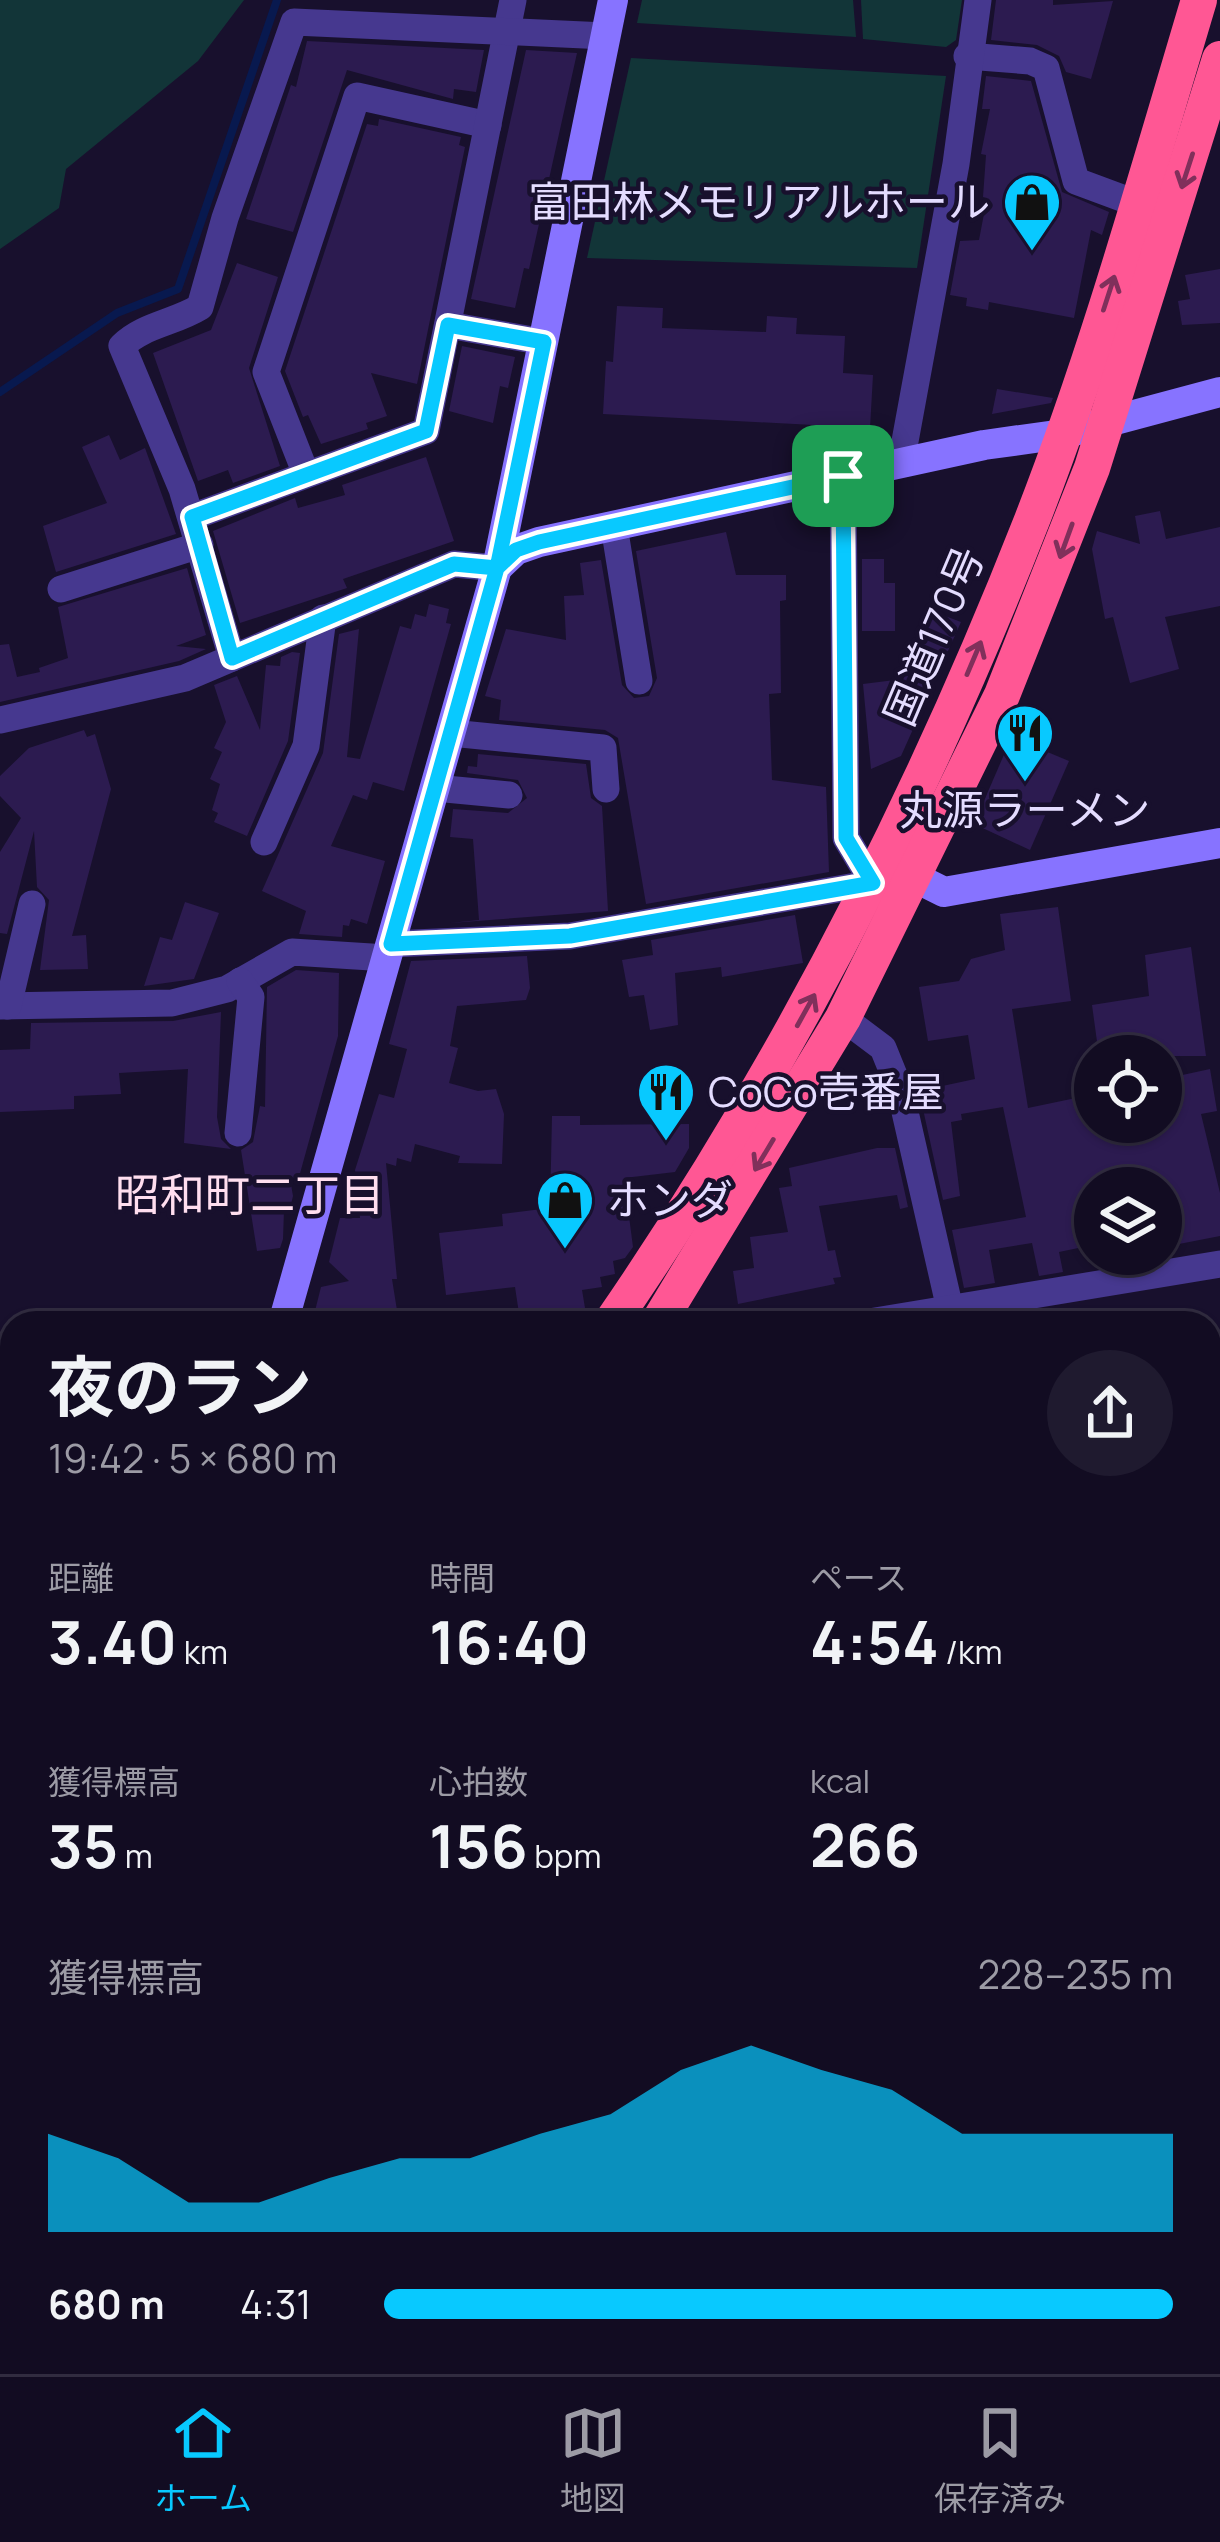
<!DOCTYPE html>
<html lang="ja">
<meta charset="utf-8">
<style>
:root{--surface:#120c22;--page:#1f1a2f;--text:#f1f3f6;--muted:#9c9ba5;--line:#312c40;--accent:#08c9ff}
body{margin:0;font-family:Manrope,"Noto Sans JP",sans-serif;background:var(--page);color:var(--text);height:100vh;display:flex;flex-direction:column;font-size:45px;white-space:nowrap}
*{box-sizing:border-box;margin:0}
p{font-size:39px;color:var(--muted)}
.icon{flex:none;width:66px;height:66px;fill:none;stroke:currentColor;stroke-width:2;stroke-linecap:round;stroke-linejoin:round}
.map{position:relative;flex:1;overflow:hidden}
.side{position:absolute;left:0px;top:1311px;width:1221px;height:1065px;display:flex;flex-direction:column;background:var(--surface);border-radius:36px 36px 0 0;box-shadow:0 3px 9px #0004,0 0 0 3px var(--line)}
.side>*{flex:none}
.tools{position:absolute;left:1074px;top:1035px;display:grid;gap:24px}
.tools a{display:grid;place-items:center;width:108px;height:108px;border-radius:50%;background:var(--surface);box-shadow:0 3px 9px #0004,0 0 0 3px var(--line);font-size:60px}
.pin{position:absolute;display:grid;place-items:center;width:102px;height:102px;color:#fff;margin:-51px;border-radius:24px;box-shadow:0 6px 18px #0006}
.round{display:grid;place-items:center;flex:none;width:126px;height:126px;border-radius:63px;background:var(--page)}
.overview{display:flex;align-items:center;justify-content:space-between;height:204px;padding:0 48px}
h1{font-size:66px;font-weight:700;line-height:90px}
.metrics{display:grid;grid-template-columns:repeat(3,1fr);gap:18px;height:204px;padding:12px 48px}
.metrics div{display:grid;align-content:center}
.metrics b{font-size:60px;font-weight:700}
.metrics small{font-size:33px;font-weight:400}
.metrics p{font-size:33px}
.chart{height:336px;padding:24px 48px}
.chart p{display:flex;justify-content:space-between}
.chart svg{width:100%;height:216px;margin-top:12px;fill:var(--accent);opacity:.7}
ul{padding:0 48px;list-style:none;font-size:39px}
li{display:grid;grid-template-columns:192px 144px 1fr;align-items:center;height:90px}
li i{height:30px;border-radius:15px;background:var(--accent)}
.dock{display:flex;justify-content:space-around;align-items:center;height:168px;border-top:3px solid var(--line);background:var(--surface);font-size:33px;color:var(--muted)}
.dock a{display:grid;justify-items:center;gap:6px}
.dock .active{color:var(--accent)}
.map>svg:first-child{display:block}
</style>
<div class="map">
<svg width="1220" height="2374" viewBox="0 0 1220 2374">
<rect width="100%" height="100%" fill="#18102d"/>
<g fill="#123538">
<path d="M0,0H244L198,61L66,169L59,208L0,249Z"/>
<path d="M642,0H853L856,37L637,23Z"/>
<path d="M861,0H962L956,40L946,47L863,39Z"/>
<path d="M631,58L946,76L917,268L587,258Z"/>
</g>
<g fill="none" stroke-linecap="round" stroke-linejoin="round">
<path stroke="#08194f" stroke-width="8" d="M0,392L117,313L178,289L277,0"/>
</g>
<g fill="#2c1b50">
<path d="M996,0H1053V5L1113,1L1091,79L1066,72L1059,56L1037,45L991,40Z"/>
<path d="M307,41L484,50L476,92L454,89L453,99L347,70L293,232L246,219L291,85L296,87Z"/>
<path d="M526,50L577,53L529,269L524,268L515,308L471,299Z"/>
<path d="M986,76L1031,81L1062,192L1109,212L1102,235L1091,230L1074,318L989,302L988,310L966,306L967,298L950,295L960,241L979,240L987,198L983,197L986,155L981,154L990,109H982Z"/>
<path d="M379,119L461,137L459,145L465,147L417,384L371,373L387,416L366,423L368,429L321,444L308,415L303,417L285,371L367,124L378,126Z"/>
<path d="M237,263L278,277L249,368L280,466L233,483L228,470L198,481L153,353L211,330Z"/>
<path d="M1220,269V323L1182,325L1178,301L1190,299L1185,275Z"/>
<path d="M617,306L663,308L662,328L766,332L767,316L797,318L796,334L845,336L843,373L873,375L870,428L603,414L606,361L613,362Z"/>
<path d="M462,346L515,357L508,388L500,386L493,423L449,411Z"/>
<path d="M997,389L1053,398L1051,403L992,414Z"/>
<path d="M109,435L120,460L145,448L176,534L56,572L43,526L107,503L82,447Z"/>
<path d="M426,457L454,541L343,579L347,588L240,623L213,531L295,498L298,508L345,495L342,485Z"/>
<path d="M1160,511L1166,539L1220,527V606L1165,617L1179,669L1130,683L1113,617L1105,619L1092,549L1097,531L1140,544L1135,516Z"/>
<path d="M726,532L736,575H786V600L780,601L781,693L769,694L772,780L826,787L829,872L646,904L618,738L605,730L499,720L501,700L485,696L506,629L566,640L564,596L584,595L580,563L601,560L622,685L634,698L649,696L657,678L636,551Z"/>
<path d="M862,559H884V583H895V631H862Z"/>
<path d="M187,568L206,635L176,646L206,649L179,661L0,702V645L9,644L17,677L40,672L39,668L68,658L58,607Z"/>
<path d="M429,604L449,609L446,623L451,624L404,791L373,782L367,800L353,795L331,846L385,861L367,924L351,919L349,926L343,925L342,937L299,934L306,911L262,891L323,753L339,634L359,629L347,757L360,759L400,626L411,629L415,614L426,617Z"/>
<path d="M932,611L961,622L901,756L871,769L863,684L895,680V699Z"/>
<path d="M292,652L300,653L288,741L247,836L214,822L218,813L212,810L220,784L210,779L222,752L214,748L226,722L214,685L237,676L260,730L266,665L280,666L281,657Z"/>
<path d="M84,730L87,737L95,734L111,789L72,936L86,935L88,969L40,970L49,900L37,887L34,831L7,934L0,933V852L21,818L0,796V776L29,748Z"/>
<path d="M1033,746L1069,761L1030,850L974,824L1006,750Z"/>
<path d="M478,754L586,764L591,798L602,806L608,911L450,923L479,920L473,839L450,837L453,809L508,813L527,798L518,780L467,773L468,766L477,767Z"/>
<path d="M185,902L219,913L194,979L144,986L160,937L172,940Z"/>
<path d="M1058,907L1071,1001L1012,1009L1028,1108L1095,1094V1122L1171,1120L1164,1079L1210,1069L1217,1111L1201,1114L1220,1193V1236L1179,1244L1177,1223L1161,1224V1188H1095V1212L1081,1215L1088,1246L1059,1252L1063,1272L1039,1276L1032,1243L989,1250L995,1283L964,1288L952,1230L1026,1217L1003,1107L961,1114L962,1120L951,1122L960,1196L943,1200L919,1091L975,1079L968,1035L928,1041L919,987L959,981L971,959L1005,950L1000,914Z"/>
<path d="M795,915L803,963L722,977L721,967L675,973L678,1025L650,1030L644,995L629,997L622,960L653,955L651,940Z"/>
<path d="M1191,947L1206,1056H1099L1092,1005L1149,996L1145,955Z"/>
<path d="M527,956L530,988L526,1000L457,1006L450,1046L458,1048L449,1083L478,1091L496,1089L504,1114L502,1164L458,1163L460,1156L415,1144L411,1162L397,1158L396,1166L386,1163L397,1279H392L399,1323H312L321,1287L349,1281L329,1262L340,1218H360L355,1170L379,1094L394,1098L407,1049L389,1044L411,961Z"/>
<path d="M296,970L339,973L338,1036L299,1177L290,1179L293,1196L290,1208L284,1210L283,1239L280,1248L257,1251L241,1150L253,1142L260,1106L265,1107L267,987Z"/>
<path d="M221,1012L217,1117L221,1139L231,1149L184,1143L188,1069L119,1073L121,1094L74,1096V1109L0,1112V1050L30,1049L31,1023L173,1021Z"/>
<path d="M552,1116H580V1125L689,1124V1148L675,1172L624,1178L633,1247L625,1258L613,1261L615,1274L600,1277L602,1287L582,1290L585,1308L520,1320L515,1287L446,1295L439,1233L503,1226L502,1214L550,1208Z"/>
<path d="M877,1148H895L908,1207L900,1209L897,1195L819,1206L828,1251L835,1250L841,1277L833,1278L835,1284L738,1304L733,1271L754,1268L750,1237L788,1232L779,1188L792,1186L789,1168Z"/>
</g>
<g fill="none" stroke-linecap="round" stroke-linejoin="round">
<g stroke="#46388f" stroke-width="27">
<path d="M967,56L1030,61L1046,68L1076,181L1138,204"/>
<path d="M448,325L544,342"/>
<path d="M901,463L956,164L978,0"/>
<path d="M306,474L266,372L357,96L488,125"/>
<path d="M192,517L426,431L513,0"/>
<path d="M614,526L639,681"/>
<path d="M61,589L200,545"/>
<path d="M232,658L182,489L122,346C143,325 174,323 200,307L225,218L294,22L606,36"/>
<path d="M0,720L185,678L454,564L497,568"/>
<path d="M451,733L603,748L606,789"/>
<path d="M435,788L509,795"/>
<path d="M264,842L306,746L323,618"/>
<path d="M391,944L570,936L873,883L846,838L843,476"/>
<path d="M0,1006L172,1003L227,989L292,952L387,958"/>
<path d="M8,1006L32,904"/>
<path d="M843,1018L883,1048L900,1090L950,1309"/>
<path d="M238,1133L251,997L240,981"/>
<path d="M863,1323L1220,1264"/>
<path d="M0,1470L12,1468"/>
<path d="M0,1888H12"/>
<path d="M1116,2364L1119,2374"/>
<path d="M0,2371L59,2364"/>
</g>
<g stroke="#8773ff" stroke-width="30">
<path d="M497,568L516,550L539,542L984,445L1063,434L1220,392"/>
<path d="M914,877L944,892L1220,843"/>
<path d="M283,1323L497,568L613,0"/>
<path d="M0,1524L12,1531"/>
<path d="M0,1571L12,1580"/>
<path d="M1209,1722L1220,1720"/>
<path d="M1209,2204L1220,2191"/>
<path d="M1209,2297L1220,2300"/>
</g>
<g stroke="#d763ff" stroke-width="30">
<path d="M0,2202L12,2218"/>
<path d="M119,2364L127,2374"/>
</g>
<g stroke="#ff5794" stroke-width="36">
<path d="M611,1323C784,1072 921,803 1032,520C1098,351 1147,174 1199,0"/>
<path d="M658,1323L843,1018L1002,695L1092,468L1220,59"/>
<path d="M0,2070L12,2056"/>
<path d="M0,2131L12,2118"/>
</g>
</g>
<defs><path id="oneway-shaft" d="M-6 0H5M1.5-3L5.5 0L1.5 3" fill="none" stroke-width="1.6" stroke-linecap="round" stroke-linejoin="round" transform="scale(3)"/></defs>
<g stroke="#80305b">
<use href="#oneway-shaft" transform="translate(1187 171) rotate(108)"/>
<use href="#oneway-shaft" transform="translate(1109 293) rotate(-72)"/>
<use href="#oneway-shaft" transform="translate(1066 541) rotate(110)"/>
<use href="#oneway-shaft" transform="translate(974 658) rotate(-67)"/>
<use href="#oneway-shaft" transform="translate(806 1010) rotate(-61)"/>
<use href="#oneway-shaft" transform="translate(764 1155) rotate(121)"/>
</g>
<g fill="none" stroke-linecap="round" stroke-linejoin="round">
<g stroke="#fff" stroke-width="24">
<path id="route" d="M843,476L539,542L516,550L497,568L454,564L232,658L192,517L426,431L448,325L544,342L497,568L391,944L570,936L873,883L846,838L843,476"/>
</g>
<use href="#route" stroke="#08c9ff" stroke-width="15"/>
</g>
<defs>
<g id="shop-pin" transform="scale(3)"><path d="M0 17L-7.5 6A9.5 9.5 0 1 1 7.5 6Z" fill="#08c9ff" stroke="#18102d"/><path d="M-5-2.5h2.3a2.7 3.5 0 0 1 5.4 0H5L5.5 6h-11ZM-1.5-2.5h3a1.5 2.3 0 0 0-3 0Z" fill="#111"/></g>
<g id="restaurant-pin" transform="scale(3)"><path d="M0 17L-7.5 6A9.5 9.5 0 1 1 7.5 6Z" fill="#08c9ff" stroke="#18102d"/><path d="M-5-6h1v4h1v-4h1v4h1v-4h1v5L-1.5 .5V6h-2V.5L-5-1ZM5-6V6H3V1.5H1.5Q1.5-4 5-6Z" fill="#111"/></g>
</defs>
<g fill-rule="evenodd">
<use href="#shop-pin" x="1032" y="202"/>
<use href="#restaurant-pin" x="1025" y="733"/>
<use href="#restaurant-pin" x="666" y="1092"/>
<use href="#shop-pin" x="565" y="1200"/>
</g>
<g text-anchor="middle" stroke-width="9" stroke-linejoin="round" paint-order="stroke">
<g font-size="42" fill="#e4dcff" stroke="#18102d" text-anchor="start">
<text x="990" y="217" text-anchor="end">富田林メモリアルホール</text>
<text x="1025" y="825" text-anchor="middle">丸源ラーメン</text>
<text x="708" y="1107">CoCo壱番屋</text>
<text x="607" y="1215">ホンダ</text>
</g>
<g font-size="42" fill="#e4dcff" stroke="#18102d">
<text transform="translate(934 636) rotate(-67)" y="15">国道170号</text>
</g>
<g font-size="45" fill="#ffdeef" stroke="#18102d">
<text x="250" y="1211">昭和町二丁目</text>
</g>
</g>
</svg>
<div class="tools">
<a><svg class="icon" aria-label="locate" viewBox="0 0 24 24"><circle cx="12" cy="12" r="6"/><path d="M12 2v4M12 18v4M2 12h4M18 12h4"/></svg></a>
<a><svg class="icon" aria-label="layers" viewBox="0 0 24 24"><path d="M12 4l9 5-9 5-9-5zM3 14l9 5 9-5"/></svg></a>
</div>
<div class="pin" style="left:843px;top:476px;background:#1e9e55"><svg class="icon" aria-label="arrive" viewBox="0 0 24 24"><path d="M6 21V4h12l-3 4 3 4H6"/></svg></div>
<section class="side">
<div class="overview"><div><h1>夜のラン</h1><p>19:42 · 5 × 680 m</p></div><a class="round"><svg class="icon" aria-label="share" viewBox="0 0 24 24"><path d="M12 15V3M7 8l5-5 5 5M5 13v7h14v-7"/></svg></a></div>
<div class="metrics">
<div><p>距離</p><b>3.40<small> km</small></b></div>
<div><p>時間</p><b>16:40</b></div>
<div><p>ペース</p><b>4:54<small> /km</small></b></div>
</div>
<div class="metrics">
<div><p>獲得標高</p><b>35<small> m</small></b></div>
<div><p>心拍数</p><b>156<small> bpm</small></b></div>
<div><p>kcal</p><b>266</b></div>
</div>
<div class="chart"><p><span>獲得標高</span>228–235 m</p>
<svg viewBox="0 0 160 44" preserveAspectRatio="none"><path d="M0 44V24L10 29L20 38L30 38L40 33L50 29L60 29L70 24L80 20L90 11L100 6L110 11L120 15L130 24L140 24L150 24L160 24V44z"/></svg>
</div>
<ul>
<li><b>680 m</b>4:31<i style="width:100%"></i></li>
</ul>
</section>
</div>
<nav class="dock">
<a class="active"><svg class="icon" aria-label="home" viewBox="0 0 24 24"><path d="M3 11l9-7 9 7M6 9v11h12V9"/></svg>ホーム</a>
<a><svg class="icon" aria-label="map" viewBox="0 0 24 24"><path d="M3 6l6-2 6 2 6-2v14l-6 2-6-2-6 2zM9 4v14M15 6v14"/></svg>地図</a>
<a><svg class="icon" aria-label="saved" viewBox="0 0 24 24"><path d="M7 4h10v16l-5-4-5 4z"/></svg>保存済み</a>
</nav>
